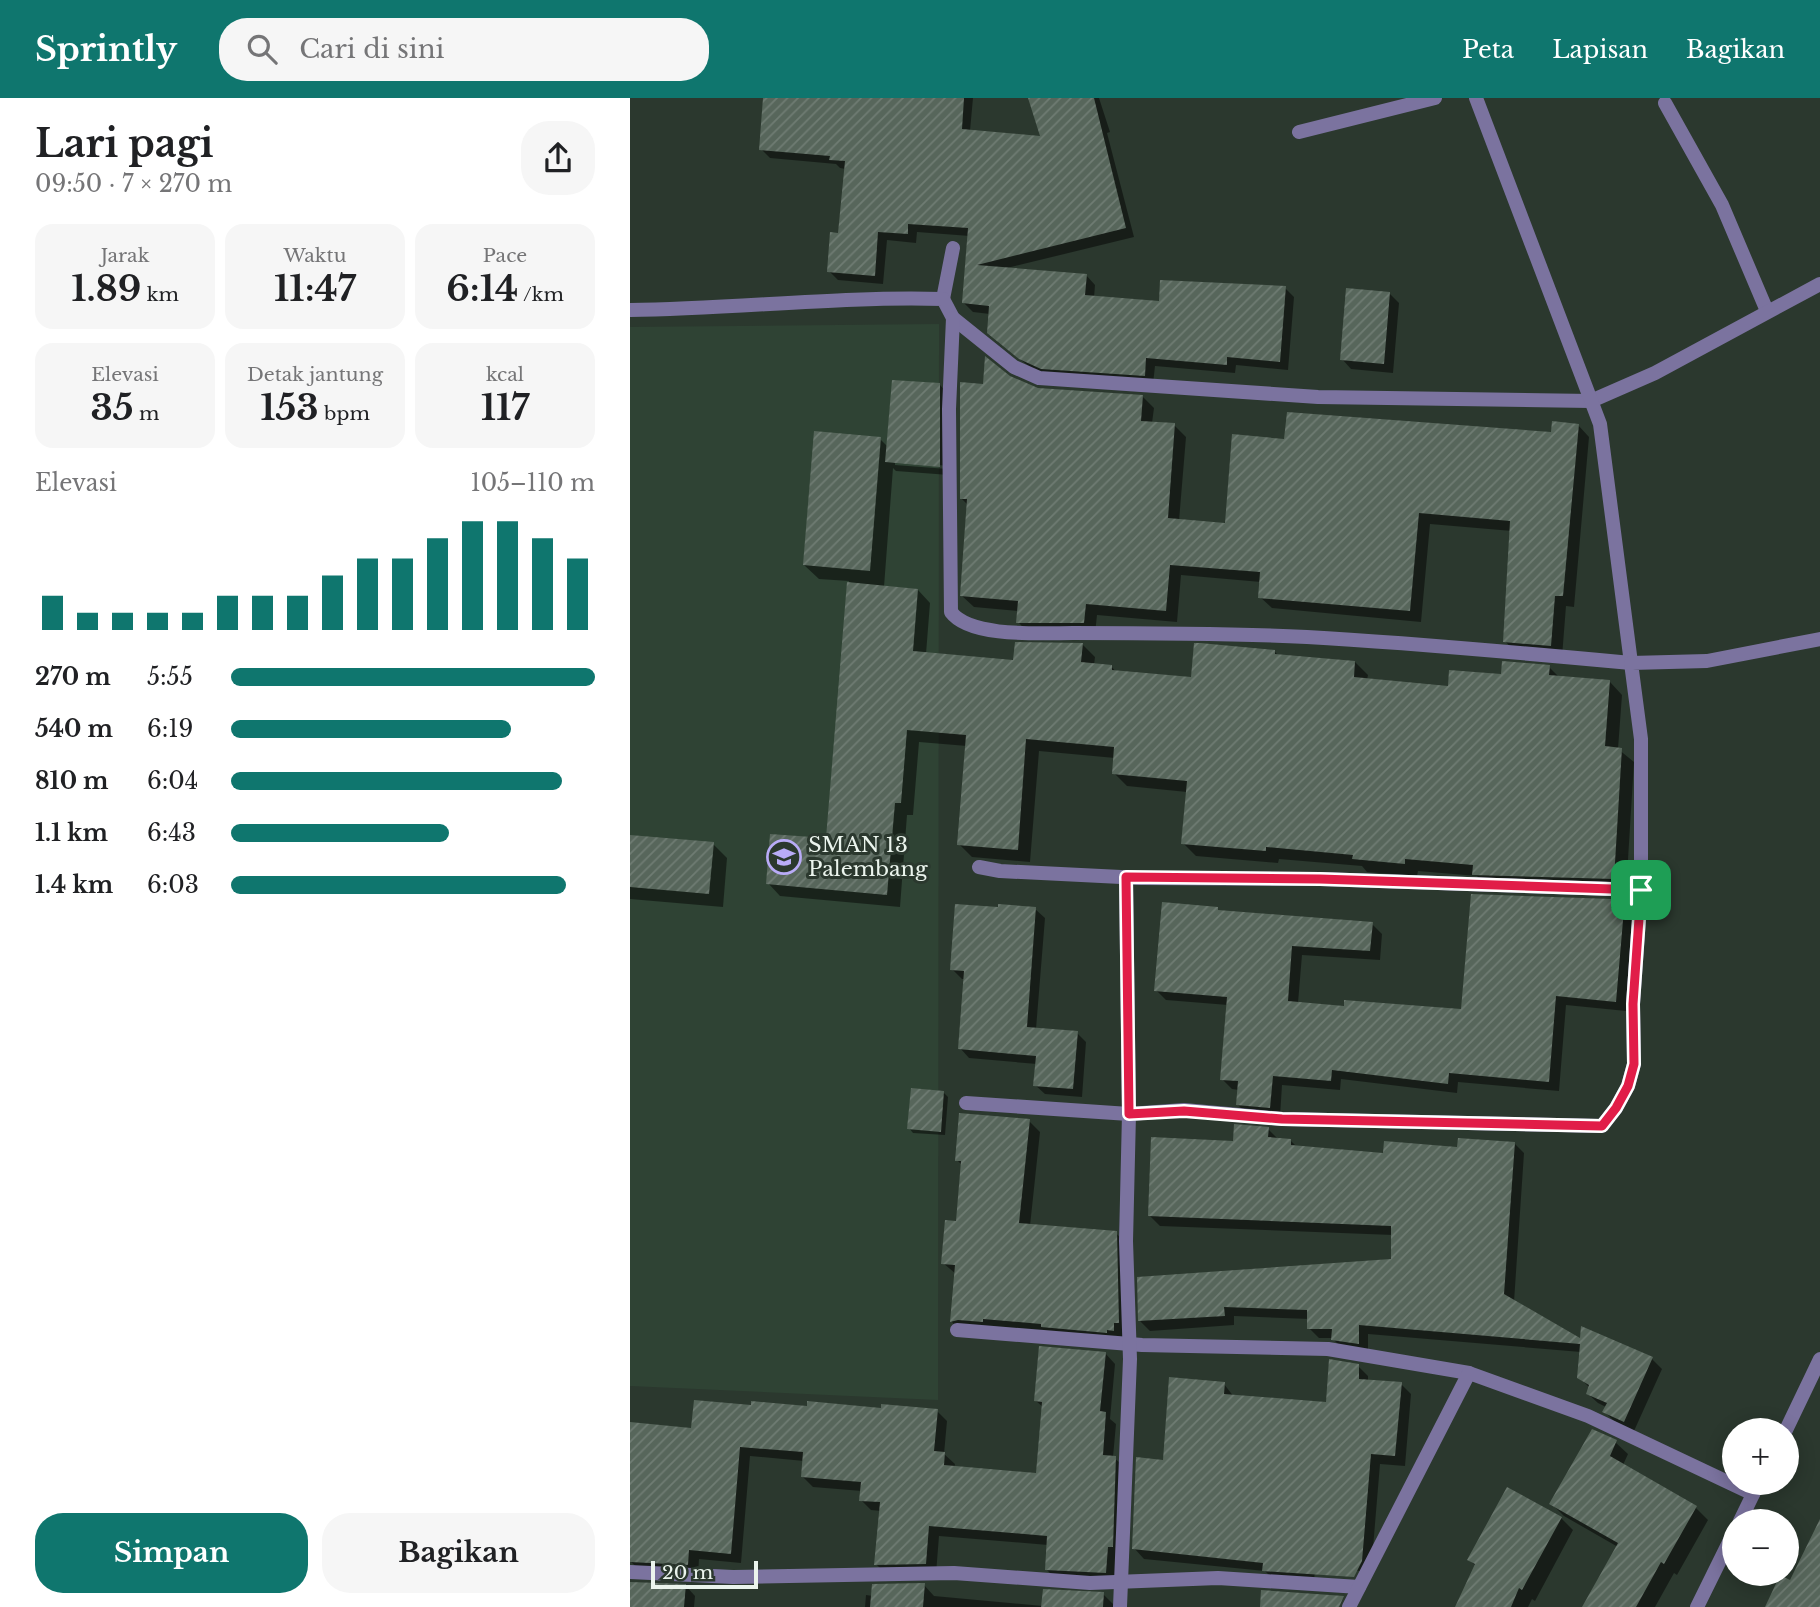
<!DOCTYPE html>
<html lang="id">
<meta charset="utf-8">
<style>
:root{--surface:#fff;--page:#f6f6f6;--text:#202124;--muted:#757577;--accent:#0f766e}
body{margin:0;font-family:"Libre Baskerville",serif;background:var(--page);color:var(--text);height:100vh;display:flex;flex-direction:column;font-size:26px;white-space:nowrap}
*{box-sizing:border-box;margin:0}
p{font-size:23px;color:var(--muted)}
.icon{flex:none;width:38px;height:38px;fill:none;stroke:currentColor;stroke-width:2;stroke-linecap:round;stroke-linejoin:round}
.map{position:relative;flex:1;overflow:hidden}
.details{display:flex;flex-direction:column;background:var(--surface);width:630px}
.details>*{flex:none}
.tools{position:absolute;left:1092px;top:1320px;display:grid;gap:14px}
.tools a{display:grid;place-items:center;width:77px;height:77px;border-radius:50%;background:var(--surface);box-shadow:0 4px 18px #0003;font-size:35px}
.scale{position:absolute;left:21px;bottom:18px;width:107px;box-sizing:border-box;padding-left:7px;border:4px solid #ebf4ed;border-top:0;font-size:19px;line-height:24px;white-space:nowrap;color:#ebf4ed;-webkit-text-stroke:5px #2b382e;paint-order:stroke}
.pin{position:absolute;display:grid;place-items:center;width:60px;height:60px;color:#fff;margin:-30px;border-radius:14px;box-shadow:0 4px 10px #0006}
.round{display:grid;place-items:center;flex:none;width:74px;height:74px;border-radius:28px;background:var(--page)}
.head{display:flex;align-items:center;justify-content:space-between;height:119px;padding:0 35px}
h1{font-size:38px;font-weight:700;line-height:52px}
.figures{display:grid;grid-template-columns:repeat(3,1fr);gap:10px;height:119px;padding:7px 35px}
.figures div{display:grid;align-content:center;border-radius:18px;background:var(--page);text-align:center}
.figures b{font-size:35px;font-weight:700}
.figures small{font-size:19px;font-weight:400}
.figures p{font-size:19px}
.chart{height:196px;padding:14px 35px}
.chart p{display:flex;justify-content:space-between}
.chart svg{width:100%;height:126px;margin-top:7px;stroke:var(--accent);stroke-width:6}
.cta{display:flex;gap:14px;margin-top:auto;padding:14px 35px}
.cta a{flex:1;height:80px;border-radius:28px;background:var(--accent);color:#fff;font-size:28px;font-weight:700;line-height:80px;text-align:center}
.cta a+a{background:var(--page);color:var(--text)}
ul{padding:0 35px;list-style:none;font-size:23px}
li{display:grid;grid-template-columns:112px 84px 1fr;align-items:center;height:52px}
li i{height:18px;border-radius:9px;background:var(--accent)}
header{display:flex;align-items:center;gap:42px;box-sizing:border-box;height:98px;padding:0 35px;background:var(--accent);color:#fff}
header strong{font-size:33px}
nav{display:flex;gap:38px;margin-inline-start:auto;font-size:24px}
.search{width:490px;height:63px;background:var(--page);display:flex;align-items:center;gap:18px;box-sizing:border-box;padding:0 24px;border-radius:28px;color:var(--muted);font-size:26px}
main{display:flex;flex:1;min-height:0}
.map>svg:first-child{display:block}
</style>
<header>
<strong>Sprintly</strong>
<div class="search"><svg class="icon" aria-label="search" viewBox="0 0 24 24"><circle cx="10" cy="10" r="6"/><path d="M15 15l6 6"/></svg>Cari di sini</div>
<nav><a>Peta</a><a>Lapisan</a><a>Bagikan</a></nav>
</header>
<main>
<section class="details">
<div class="head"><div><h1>Lari pagi</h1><p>09:50 · 7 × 270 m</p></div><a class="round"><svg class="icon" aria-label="share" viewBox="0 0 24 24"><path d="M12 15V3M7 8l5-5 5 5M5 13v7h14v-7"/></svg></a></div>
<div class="figures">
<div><p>Jarak</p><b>1.89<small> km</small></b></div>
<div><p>Waktu</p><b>11:47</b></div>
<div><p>Pace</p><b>6:14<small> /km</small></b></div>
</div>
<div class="figures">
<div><p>Elevasi</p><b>35<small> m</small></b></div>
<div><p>Detak jantung</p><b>153<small> bpm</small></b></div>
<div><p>kcal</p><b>117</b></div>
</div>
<div class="chart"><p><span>Elevasi</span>105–110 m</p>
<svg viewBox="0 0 160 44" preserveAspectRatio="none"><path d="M5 44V32M15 44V38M25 44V38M35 44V38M45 44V38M55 44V32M65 44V32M75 44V32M85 44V25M95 44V19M105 44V19M115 44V12M125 44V6M135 44V6M145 44V12M155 44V19"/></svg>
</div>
<ul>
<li><b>270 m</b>5:55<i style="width:100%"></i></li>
<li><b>540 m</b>6:19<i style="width:77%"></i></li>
<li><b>810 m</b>6:04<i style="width:91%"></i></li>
<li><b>1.1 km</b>6:43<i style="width:60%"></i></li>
<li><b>1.4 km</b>6:03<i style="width:92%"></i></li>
</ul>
<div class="cta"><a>Simpan</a><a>Bagikan</a></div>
</section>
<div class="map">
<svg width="1190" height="1509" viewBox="0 0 1190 1509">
<defs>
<pattern id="building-hatch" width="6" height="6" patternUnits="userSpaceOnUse" patternTransform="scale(1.75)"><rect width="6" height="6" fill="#57665b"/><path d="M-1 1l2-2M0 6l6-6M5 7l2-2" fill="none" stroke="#6f7c73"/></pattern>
</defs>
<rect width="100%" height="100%" fill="#2b382e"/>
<path fill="#2f4334" d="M309,226L308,1302L0,1288V229Z"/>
<g fill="#0007">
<path d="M135,0H343L340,33L412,40L400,0H469L480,34L477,35L504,139L377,170L456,177L465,187L464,200L530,205L655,190L664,199L658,272L606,267L605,275L525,268L523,286L422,279L400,269L368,244L360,216L343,214L334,205L340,138L287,134L286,145L257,142L253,186L208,182L199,173L210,137L216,71L210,70L206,66L140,60L131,51Z"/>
<path d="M759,195L769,205L763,275L721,271L712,261Z"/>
<path d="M379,279L407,291L512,298L524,310L522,325L544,327L556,339L549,423L596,427L656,343L922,336L948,327L959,339L944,509L936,508L932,559L886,555L875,543L882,433L800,426L791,524L642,510L630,499L631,484L551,477L547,524L467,517L465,536H400L388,524L389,513L344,509L332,498L338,407L331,400L355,288Z"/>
<path d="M310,287L319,297V368L265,363V367L318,371L319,377L266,373L263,370L254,489L288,492L300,505L296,556L385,564L452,546L465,559L464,567L481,568L487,575L563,581L644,553L649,558L725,564L738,577L737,582L820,590L919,569L929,579L980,584L992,597L988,651L1004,664L996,794L857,789L847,778L788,773L787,778L737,774L732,768L649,761L648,765L566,758L553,745L557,694L497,688L484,675L485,660L409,653L400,764L342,759L329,746L337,648L289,644L283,717H277L270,809L150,798L138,785L198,742L219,483L189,481L174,467L250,341L258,349Z"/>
<path d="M0,739L83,746L97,760L93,809L0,801Z"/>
<path d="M981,802L1003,823L996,913L936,907L929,993L828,984L827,995L711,981L710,992L652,987L650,1019L618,1017L607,1006L609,992L602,991L592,981L598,907L536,902L526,892L587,811L590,814L742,826L752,836L750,862L672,857L668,905L715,910L833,913Z"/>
<path d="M405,811L415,820L406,931L447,935L456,944L452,999L415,996L405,987L407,966L339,960L330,950L335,881H332L322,871Z"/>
<path d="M314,995L318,999L315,1037L283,1035L279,1030Z"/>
<path d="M399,1023L410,1034L400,1128L486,1135L497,1147L494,1243L333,1235L322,1224L326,1176L313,1165L327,1125L332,1067L327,1062Z"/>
<path d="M638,1031L648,1041L660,1042L667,1049L755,1056L884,1045L894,1055L884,1204L952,1243L1022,1261L1032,1271L1004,1333L984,1323L974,1313L976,1309L968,1305L958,1296L960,1290L949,1279L951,1254L738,1236V1255L713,1251L702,1240H689L679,1230V1221L604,1218V1227L520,1233L510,1223L763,1163V1137L530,1128L520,1118L605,1044Z"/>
<path d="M475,1255L485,1266L480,1321L486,1326L483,1359L496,1370L485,1484L427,1482L416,1471L418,1447L309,1438L306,1476H256L246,1466L251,1413L241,1412L231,1402L232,1393L183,1389L173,1379L174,1363L120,1358L111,1465L69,1461L68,1477L12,1474L1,1464L0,1326L63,1332L123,1309L307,1313L317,1323L314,1356L325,1366L324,1370L407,1377L413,1309L406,1303Z"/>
<path d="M728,1268L738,1278V1283L771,1286L781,1296L775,1368L750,1366L741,1474L685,1469L684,1485L645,1483L635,1473L514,1461L504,1450L534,1364L594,1286L604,1299L697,1306Z"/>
<path d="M985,1344L998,1356L993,1367L1066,1410L1078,1422L1047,1477L1044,1475L1025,1509H954L988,1449L934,1418L922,1406Z"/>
<path d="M931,1420L943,1432L905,1503L902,1501L898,1509H827L846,1468L839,1462Z"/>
<path d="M0,1485L56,1488L65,1498L64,1509H0Z"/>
<path d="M294,1487L304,1498L413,1508L473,1496L483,1506V1509H235L236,1497L243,1498Z"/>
</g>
<g fill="url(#building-hatch)">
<path d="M133,0H334L332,31L410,38L398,0H464L496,130L347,167L457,176L455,197L529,203L530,182L656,188L650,264L597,259V267L516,260L515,278L411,271L389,261L357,235L359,208L332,205L338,130L278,126V136L248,134L245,178L197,174L200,134L208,135L215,63L199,62L200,58L129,52Z"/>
<path d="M716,190L760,194L754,266L710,262Z"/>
<path d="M355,258L380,278L408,290L513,297L511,323L545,325L538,420L595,425L602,336L654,341L657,314L921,334L922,323L949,326L933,498H925L921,548L873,544L880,423L789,415L780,513L628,500L630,474L540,467L536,513L456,506L454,525H386L388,503L330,498L337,401H330V284L353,286Z"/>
<path d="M262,282L310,285V369L255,364Z"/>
<path d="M184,333L251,339L240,473L173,467Z"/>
<path d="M217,484L288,491L283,553L383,562L385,544L453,545L451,564L482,567V572L561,579L564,545H570L645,552V556L725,563L724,579L818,588L819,572L871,576L872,563L920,567L919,577L980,582L975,648L992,650L984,781L842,777L843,767L775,761V766L722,761L723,757L636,749V753L551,746L557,683L482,676L484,649L396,641L388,752L327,747L336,637L277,632L271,705H265L257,797L136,786L140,736L196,740Z"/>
<path d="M0,737L84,744L79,796L0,789Z"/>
<path d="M841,796L982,801L981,810L994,811L986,904L926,898L919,984L819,975L818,986L702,972L701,983L643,978L640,1010L606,1007L608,983L590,982L597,899L524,893L532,804L588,809V812L743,824L740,853L662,848L658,903L714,908V902L831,911Z"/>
<path d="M325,806L368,809V806L406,809L397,929L448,933L443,991L403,988L406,958L328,951L334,873L320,872Z"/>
<path d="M281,990L314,993L311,1034L277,1031Z"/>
<path d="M329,1015L400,1021L389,1125L487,1133L489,1225H484V1233L477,1232V1235L411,1229V1226L353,1221V1224L328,1222L320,1224L325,1167L311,1166L315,1122L326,1123L331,1063H325Z"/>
<path d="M604,1026L639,1029L638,1039L661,1041V1047L753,1055L754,1043L827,1049L828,1040L885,1044L874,1196L950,1240L951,1228L1023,1259L994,1324L972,1314L977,1305L956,1296L959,1287L947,1280L950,1246L729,1227V1246L701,1242L702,1231H677V1212L594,1209L595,1218L508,1223L507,1179L761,1161V1128L518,1118L521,1039L603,1043Z"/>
<path d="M409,1248L476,1254L470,1313L476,1314L473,1357L486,1358L483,1449H478L476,1475L415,1472L417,1438L299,1428L296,1466L244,1467L250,1404L229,1403L231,1384L171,1379L173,1354L110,1349L101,1456L59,1452L58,1467L0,1464V1324L61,1330L64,1302L121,1307V1303L177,1308V1303L251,1310V1306L308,1311L304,1353L315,1354L314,1367L406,1375L412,1304L404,1303Z"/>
<path d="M699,1261L729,1266V1281L772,1284L765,1358L741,1356L732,1463L724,1479L632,1473L633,1465L502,1451L506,1359L533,1362L539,1279L595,1284L594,1296L696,1304Z"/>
<path d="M962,1331L987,1342L980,1358L1067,1408L1034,1466L1031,1464L1006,1509H952L988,1445L919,1406Z"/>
<path d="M877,1389L932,1419L892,1492L889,1490L881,1509H825L845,1466L837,1462Z"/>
<path d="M1190,1421V1509H1135L1150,1477L1160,1482Z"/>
<path d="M0,1484L56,1486L54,1509H0Z"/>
<path d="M295,1485L293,1509H240L242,1486Z"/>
<path d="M413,1491L474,1494L473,1509H411Z"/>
<path d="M631,1492L714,1498L709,1509H630Z"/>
</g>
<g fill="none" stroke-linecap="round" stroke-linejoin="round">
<g stroke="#7b739f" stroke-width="14">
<path d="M1035,5L1092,107L1137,213"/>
<path d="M669,34L805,0"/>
<path d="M313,201L323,150"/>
<path d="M0,212C105,211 209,198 313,201L323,220L384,269L409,280L688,299L961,303L1025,275L1190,186"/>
<path d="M323,220L319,311L321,514C340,540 412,535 443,535C521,535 599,535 677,539C785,545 893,555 1001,565L970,326L846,0"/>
<path d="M349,769L370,773L511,780L690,781L1011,792"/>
<path d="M336,1005L499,1016L554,1012L652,1021L972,1028L986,1010L998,988L1004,966L1003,906L1011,792V641L1001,565L1077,563L1190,541"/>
<path d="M327,1232L512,1247L698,1251L839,1275"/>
<path d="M1156,1332L1190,1261"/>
<path d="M1110,1423L1129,1384"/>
<path d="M0,1474L103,1479L324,1475L460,1485L588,1480L729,1489"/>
<path d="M490,1509L500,1261L496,1143L499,1016L496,779"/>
<path d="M719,1509L839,1275L958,1318L1123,1396"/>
<path d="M1067,1509L1104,1434"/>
</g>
</g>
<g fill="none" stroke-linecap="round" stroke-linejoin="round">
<g stroke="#fff" stroke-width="14">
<path id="route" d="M496,779L690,781L1011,792L1003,906L1004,966L998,988L986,1010L972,1028L652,1021L554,1013L499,1016Z"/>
</g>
<use href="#route" stroke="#e11d48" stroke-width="9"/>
</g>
<defs>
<g id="school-ring" transform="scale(1.75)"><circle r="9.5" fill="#2b382e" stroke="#b9abf7" stroke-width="1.5"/><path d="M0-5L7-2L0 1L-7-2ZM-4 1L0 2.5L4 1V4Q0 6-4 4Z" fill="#b9abf7"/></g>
</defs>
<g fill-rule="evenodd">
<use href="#school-ring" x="154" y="759"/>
</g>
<g text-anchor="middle" stroke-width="6" stroke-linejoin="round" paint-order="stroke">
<g font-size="21" fill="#ebf4ed" stroke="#2b382e" text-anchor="start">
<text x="178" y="754">SMAN 13<tspan x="178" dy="24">Palembang</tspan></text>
</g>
</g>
</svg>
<div class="tools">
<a>+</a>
<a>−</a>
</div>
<div class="scale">20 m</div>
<div class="pin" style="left:1011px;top:792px;background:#1e9e55"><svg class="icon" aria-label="arrive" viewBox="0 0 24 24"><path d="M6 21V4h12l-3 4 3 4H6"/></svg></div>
</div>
</main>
